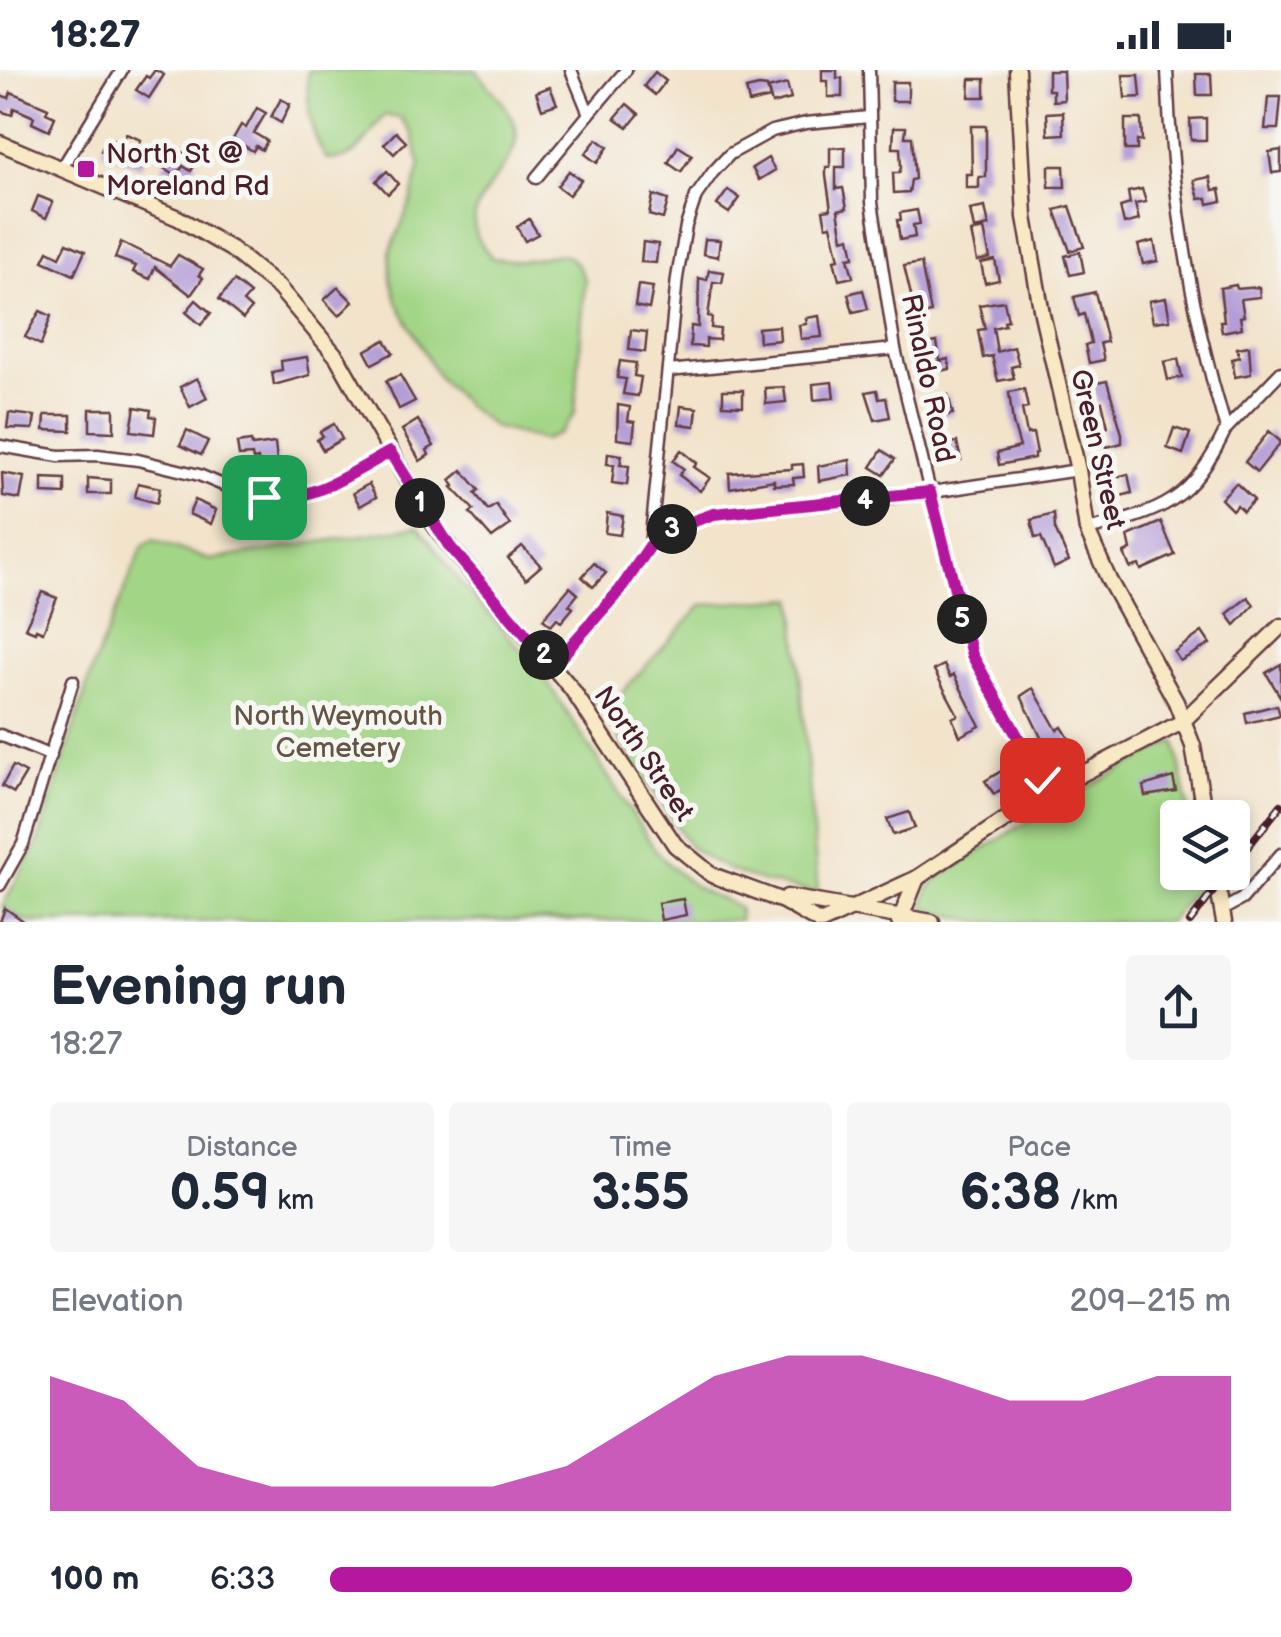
<!DOCTYPE html>
<meta charset="utf-8">
<style>
:root{--surface:#fff;--page:#f6f6f7;--text:#1f2937;--muted:#747a83;--accent:#b5179e}
body{margin:0;font-family:"Balsamiq Sans",sans-serif;background:var(--page);color:var(--text);height:100vh;display:flex;flex-direction:column;font-size:38px;white-space:nowrap}
*{box-sizing:border-box;margin:0}
p{font-size:32px;color:var(--muted)}
.icon{flex:none;width:55px;height:55px;fill:none;stroke:currentColor;stroke-width:2;stroke-linecap:round;stroke-linejoin:round}
.map{position:relative;height:852px;overflow:hidden}
.panel{display:flex;flex-direction:column;background:var(--surface);flex:1}
.panel>*{flex:none}
.buttons{position:absolute;left:1160px;top:730px;display:grid;gap:20px}
.buttons a{display:grid;place-items:center;width:90px;height:90px;border-radius:10px;background:var(--surface);box-shadow:0 5px 15px #0003;font-size:50px}
.pin{position:absolute;display:grid;place-items:center;width:85px;height:85px;color:#fff;margin:-42px;border-radius:20px;box-shadow:0 5px 15px #0006}
.km{position:absolute;width:50px;height:50px;margin:-25px;border-radius:50%;background:#222;color:#fff;font-size:28px;line-height:50px;text-align:center}
.round{display:grid;place-items:center;flex:none;width:105px;height:105px;border-radius:10px;background:var(--page)}
.headline{display:flex;align-items:center;justify-content:space-between;height:170px;padding:0 50px}
h1{font-size:55px;font-weight:700;line-height:75px}
.metrics{display:grid;grid-template-columns:repeat(3,1fr);gap:15px;height:170px;padding:10px 50px}
.metrics div{display:grid;align-content:center;border-radius:10px;background:var(--page);text-align:center}
.metrics b{font-size:50px;font-weight:700}
.metrics small{font-size:28px;font-weight:400}
.metrics p{font-size:28px}
.chart{height:280px;padding:20px 50px}
.chart p{display:flex;justify-content:space-between}
.chart svg{width:100%;height:180px;margin-top:10px;fill:var(--accent);opacity:.7}
ul{padding:0 50px;list-style:none;font-size:32px}
li{display:grid;grid-template-columns:160px 120px 1fr;align-items:center;height:75px}
li i{height:25px;border-radius:12px;background:var(--accent)}
.status{display:flex;justify-content:space-between;align-items:center;height:70px;padding:0 50px;background:var(--surface);direction:ltr}
.status svg{height:28px;fill:currentColor}
.map>svg:first-child{display:block}
</style>
<div class="status"><b>18:27</b><svg viewBox="0 0 49 12"><path d="M0 12V9h3v3zM5 12V6h3v6zM10 12V3h3v9zM15 12V0h3v12zM26 1h20v11H26zM47 4h2v5h-2z"/></svg></div>
<div class="map">
<svg width="1281" height="852" viewBox="0 0 1281 852">
<rect width="100%" height="100%" fill="#f6f6f2"/>
<filter id="ink" filterUnits="userSpaceOnUse"><feTurbulence type="fractalNoise" baseFrequency=".01" numOctaves="2"/><feDisplacementMap in="SourceGraphic" scale="20" xChannelSelector="R" yChannelSelector="G"/><feConvolveMatrix kernelMatrix="1 2 1 2 8 2 1 2 1" color-interpolation-filters="sRGB"/></filter>
<filter id="wash" filterUnits="userSpaceOnUse"><feTurbulence type="fractalNoise" baseFrequency=".0048" numOctaves="4" result="noise"/><feDisplacementMap in="SourceGraphic" scale="40" xChannelSelector="R" yChannelSelector="G"/><feGaussianBlur stdDeviation="2.25" result="paint"/><feColorMatrix in="noise" values="0 0 0 0 0 0 0 0 0 0 0 0 0 0 0 0 0 1.4 0 .05"/><feComposite in="paint" operator="in"/></filter>
<g filter="url(#wash)">
<rect width="100%" height="100%" fill="#f2e3ca"/>
<g fill="#a2d585" stroke="#767a58" stroke-width="2.5">
<path d="M308,0H476C488,16 507,34 514,52C529,92 466,121 475,161C476,170 487,181 492,188C503,189 514,191 525,190C557,187 569,172 585,210L575,343L560,363L544,370L523,365L494,357L469,338L438,307L398,234L391,210L390,182L412,129L420,93L412,63L401,48L385,45C367,65 357,96 326,88C308,60 307,33 308,0Z"/>
<path d="M418,456L464,517L541,602L656,781C672,799 690,816 713,826C724,831 731,831 740,840L739,850L27,852L2,837L38,772L93,597L143,476L153,470L210,490Z"/>
<path d="M794,528L818,823C768,813 732,808 690,777L595,631L612,633L702,535Z"/>
<path d="M1175,671L1190,747L1178,748V802L1201,803L1202,811L1169,852H982L931,841L925,837C924,822 930,815 941,806L1057,733Z"/>
</g>
<g id="blocks">
<g fill="#b49cd6">
<path d="M155,0L164,5L149,28L136,20L146,6L149,8Z"/>
<path d="M822,0H837V8H842V27H828V11H822Z"/>
<path d="M1048,1H1063L1064,30L1053,31V20H1048Z"/>
<path d="M655,2L666,11L655,25L644,16Z"/>
<path d="M1196,4H1211L1212,25H1197Z"/>
<path d="M1123,5H1139L1141,27L1125,28Z"/>
<path d="M970,9H985V27H969Z"/>
<rect x="892" y="12" width="16" height="19"/>
<path d="M787,14L791,29L772,34L768,19Z"/>
<path d="M759,16L767,17L770,28L749,33L746,19Z"/>
<path d="M550,17L557,34L542,39L536,22Z"/>
<path d="M11,22L48,38L46,43L55,47L49,61L32,53L34,47L14,38L12,45L0,41V25L9,28Z"/>
<path d="M1268,27H1281L1278,59H1265Z"/>
<path d="M281,29L290,34L281,53L271,47Z"/>
<path d="M627,34L639,44L628,57L615,48Z"/>
<path d="M257,38L266,43L254,63L267,71L262,80L256,76L253,81L233,69L241,55L246,58Z"/>
<path d="M1063,42L1064,64L1048,65L1047,43Z"/>
<path d="M1206,48V70H1191L1190,49Z"/>
<path d="M1125,49H1141L1142,71H1137V80H1125Z"/>
<path d="M971,56H986V107H979V118H966V104H972Z"/>
<path d="M894,57H906L905,67H912L915,109L911,110L909,122L894,123L893,103H899L901,98L900,78H893Z"/>
<path d="M396,62L406,72L394,84L384,74Z"/>
<path d="M126,64L141,70L137,80L146,83L141,97L101,81L107,68L122,74Z"/>
<path d="M597,69L608,77L597,93L585,84Z"/>
<path d="M678,76L692,85L681,102L668,93Z"/>
<path d="M175,77L197,91L191,101L183,96L176,106L162,97Z"/>
<path d="M845,77V97H836V119L843,118L847,138L838,140L843,169L850,167L854,187L848,188L853,207L839,210L834,190L839,189L831,155L826,156L823,140L831,139L826,106V97H830V78Z"/>
<path d="M1281,80V102L1272,103L1269,82Z"/>
<path d="M768,88L775,100L759,110L752,98Z"/>
<path d="M1049,96H1064L1065,117H1049Z"/>
<path d="M387,101L398,114L388,124L376,111Z"/>
<path d="M569,101L581,110L569,125L557,116Z"/>
<path d="M1210,107L1213,120L1220,119L1222,131L1208,134L1207,128L1199,129L1194,110Z"/>
<path d="M1142,119L1146,132L1135,134L1139,150L1124,154L1120,137L1130,134L1128,122Z"/>
<path d="M728,120L740,128L729,143L717,135Z"/>
<path d="M653,125L668,130L663,149L649,145Z"/>
<path d="M38,126L53,132L46,148L32,141Z"/>
<path d="M1070,136L1084,177L1070,181L1055,140Z"/>
<path d="M985,137L989,156L974,159L970,140Z"/>
<path d="M917,140L920,154L913,155L915,167L900,170L897,150H901L900,143Z"/>
<path d="M529,149L538,164L525,171L517,157Z"/>
<path d="M984,159L990,188L977,191L971,162Z"/>
<path d="M705,169L720,170L718,187L703,184Z"/>
<path d="M1154,171L1158,191L1143,194L1138,175Z"/>
<path d="M121,172L170,196L178,185L203,199L199,205L203,208L191,225L155,197L150,209L133,202L136,196L115,188Z"/>
<path d="M643,172L658,174L656,193L641,192Z"/>
<path d="M67,173L85,181L74,205L43,191L48,181L60,187Z"/>
<path d="M1080,182L1084,202L1070,205L1065,186Z"/>
<path d="M995,190L999,210L985,213L981,193Z"/>
<path d="M921,193L931,243L916,246L904,196Z"/>
<path d="M709,200L724,202L722,213L713,212L708,246L712,247L711,258L720,259L719,270L706,269V277L690,276L691,256L698,257L699,208L707,210Z"/>
<path d="M234,211L250,224L243,232L251,239L243,249L219,229Z"/>
<path d="M638,215L653,217L649,239L635,236Z"/>
<path d="M1236,215L1237,219L1259,217L1260,227L1241,229L1244,246L1240,247L1242,258L1222,262L1220,251H1224L1220,218Z"/>
<path d="M338,217L353,232L339,246L324,230Z"/>
<path d="M863,220L868,239L853,242L848,224Z"/>
<path d="M1095,222L1107,272L1100,273L1104,290L1089,293L1085,275L1091,273L1084,244L1079,246L1074,227Z"/>
<path d="M1166,228L1170,250L1153,252L1149,231Z"/>
<path d="M196,230L211,243L201,255L186,242Z"/>
<path d="M1004,231L1008,250L1004,251L1005,255L993,258L997,282L1014,277L1019,295L1011,297L1014,308L998,311L992,286L983,288L978,260L985,259L979,235Z"/>
<path d="M40,241L51,246L41,275L25,267Z"/>
<path d="M819,246L822,267L801,269L799,255L807,254L806,248Z"/>
<path d="M779,256L780,270L759,272L758,258Z"/>
<path d="M631,260L647,262L645,282L629,280Z"/>
<path d="M385,270L393,283L372,294L365,281Z"/>
<path d="M937,272L940,291L948,289L950,299L934,302L932,293L925,295L921,275Z"/>
<path d="M1249,276L1251,304L1235,307L1232,289L1239,287L1237,278Z"/>
<path d="M307,287L310,305L274,315L272,302L282,300L281,291Z"/>
<path d="M1178,289L1182,307L1168,310L1164,292Z"/>
<path d="M620,291L636,293L634,306L641,307L638,326L623,324L626,309L617,308Z"/>
<path d="M400,305L415,331L399,339L386,311Z"/>
<path d="M197,308L207,328L190,337L180,317Z"/>
<path d="M1107,311L1122,364V373L1107,377L1102,359L1108,357L1102,332L1097,333L1092,314Z"/>
<path d="M832,312L834,328L814,330L813,314Z"/>
<path d="M784,317L786,332L766,334L765,318Z"/>
<path d="M1024,319L1028,338L1022,339L1027,364L1033,363L1037,383L1034,384V388L999,395L997,383L1020,377L1013,353L1009,322Z"/>
<path d="M723,320H743V336L723,335Z"/>
<path d="M877,320L879,329L886,328L890,347L875,350L866,322Z"/>
<path d="M948,325L953,344L937,347L933,328Z"/>
<path d="M618,335L630,337L628,351L635,352L633,371L617,369Z"/>
<path d="M681,336L697,338L695,356L679,354Z"/>
<path d="M135,337L151,340L150,346L156,347L154,364L131,361Z"/>
<path d="M90,339H114V362L90,361Z"/>
<path d="M9,343L35,346L33,359L7,358Z"/>
<path d="M45,345H71V361L44,360Z"/>
<path d="M418,350L434,376L427,380L429,385L420,391L402,360Z"/>
<path d="M334,354L342,369L323,380L317,370L323,366L320,362Z"/>
<path d="M1174,358L1190,363L1183,384L1167,378Z"/>
<path d="M187,360L208,371L201,385L180,375Z"/>
<path d="M1269,361L1281,372L1257,402L1245,392Z"/>
<path d="M251,371L252,376L275,373L277,391L259,394L258,389L253,390L252,385L239,386L237,373Z"/>
<path d="M957,372L961,390L947,393L944,374Z"/>
<path d="M681,380L697,393L694,397L710,408L700,421L679,405L684,399L673,391Z"/>
<path d="M882,380L895,389L884,405L871,397Z"/>
<path d="M608,383L622,385L620,395L629,396L627,415L612,413L614,395L607,394Z"/>
<path d="M850,390L851,405L819,411L818,396Z"/>
<path d="M803,394L804,407L793,408L794,414L774,415V410L730,418L729,403L792,399V395Z"/>
<path d="M462,400L479,420L475,423L488,440L496,435L510,455L492,468L470,443L474,440L452,417L454,416L450,410Z"/>
<path d="M2,403L24,407L20,429L3,426Z"/>
<path d="M1128,404L1132,423L1117,427L1113,408Z"/>
<path d="M42,408L65,409V424L42,423Z"/>
<path d="M88,408L111,410V424H88Z"/>
<path d="M138,413L160,418L157,433L135,427Z"/>
<path d="M1236,413L1254,430L1243,441L1237,435L1232,440L1221,429Z"/>
<path d="M369,414L376,427L360,436L353,423Z"/>
<path d="M195,430L216,440L211,454L189,444Z"/>
<path d="M607,443L623,446L620,465L605,463Z"/>
<path d="M1054,444L1055,459L1069,491L1054,498L1041,467L1035,468L1031,450Z"/>
<path d="M1161,452L1175,485L1141,500L1139,495L1130,498L1124,483L1131,480L1128,466Z"/>
<path d="M522,476L541,496L526,509L508,488Z"/>
<path d="M594,493L606,503L593,517L582,507Z"/>
<path d="M570,517L578,524L569,535L573,538L561,552L557,549L551,556L543,549Z"/>
<path d="M42,522L57,528L43,562L36,559L35,562L25,558Z"/>
<path d="M1248,527L1254,535L1235,555L1227,544Z"/>
<path d="M1202,562L1210,574L1180,591L1174,582Z"/>
<path d="M1281,594V628L1266,603Z"/>
<path d="M944,595L950,607L954,605L980,656L960,666L952,648L958,645L934,600Z"/>
<path d="M1033,618L1057,660L1062,657L1070,670L1048,682L1021,626Z"/>
<path d="M1277,635L1280,645L1247,653L1245,643Z"/>
<path d="M13,696L26,703L14,723L2,716Z"/>
<path d="M1003,700L1011,713L994,724L985,711Z"/>
<path d="M1173,707L1176,721L1145,726L1143,716Z"/>
<path d="M909,742L915,758L893,765L887,749Z"/>
<path d="M683,829L686,845L661,850L658,833Z"/>
<path d="M5,838L25,852H0Z"/>
</g>
</g>
</g>
<g filter="url(#ink)">
<use href="#blocks" fill-opacity="0" stroke="#633c43" stroke-width="2.5"/>
<g fill="none" stroke-linecap="round" stroke-linejoin="round">
<g stroke="#633c43" stroke-width="15">
<g id="street">
<path d="M571,0L589,44L626,0"/>
<path d="M869,0L872,132L895,279L960,544L972,585L1049,721"/>
<path d="M62,98L122,0"/>
<path d="M536,108L589,44"/>
<path d="M668,301L895,279"/>
<path d="M1226,359L1281,302"/>
<path d="M0,376L59,386L98,385L138,390L199,405L230,418L284,430L330,414L390,382"/>
<path d="M1087,460C1164,441 1191,432 1226,359C1191,243 1171,122 1167,0"/>
<path d="M650,475L671,459L714,444L886,429L1078,400"/>
<path d="M553,596L620,520L650,476L677,208L686,156L696,126L713,102L730,84L772,61L806,53L869,47"/>
<path d="M0,665L51,686"/>
<path d="M0,815L23,774L73,611"/>
<path d="M1222,840L1242,829L1281,784"/>
</g>
</g>
<g stroke="#633c43" stroke-width="19">
<g id="secondary">
<path d="M1017,0L1025,147L1042,244L1078,400L1087,460L1109,510L1176,632L1193,676L1205,748"/>
<path d="M0,73L178,148L231,179L279,218L337,287L424,440L450,477L571,618L675,775L712,805L783,831L819,852"/>
<path d="M1215,802L1224,852"/>
<path d="M787,827L932,852"/>
<path d="M822,852L917,808L1049,721L1182,652L1281,556"/>
<path d="M899,852L917,808"/>
</g>
</g>
<use href="#street" stroke="#fff" stroke-width="10"/>
<use href="#secondary" stroke="#f8e8c3" stroke-width="14"/>
<g stroke="#4a1f2b" stroke-width="8">
<g id="rail">
<path d="M1232,797L1281,735"/>
<path d="M1190,852L1228,802"/>
</g>
</g>
<use href="#rail" stroke="#f6f6f2" stroke-width="4" stroke-dasharray="11" stroke-linecap="butt"/>
</g>
</g>
<g fill="none" stroke-linecap="round" stroke-linejoin="round" filter="url(#ink)">
<g stroke="#fff" stroke-width="20">
<path id="route" d="M264,427C310,434 351,403 390,382L450,477L553,596L620,520L650,476L671,459L714,444L930,422L972,585L1042,710"/>
</g>
<use href="#route" stroke="#b5179e" stroke-width="12"/>
</g>
<rect fill="#b5179e" stroke="#f6f6f2" stroke-width="4" x="76" y="89" width="20" height="20" rx="5"/>
<g text-anchor="middle" stroke-width="10" stroke-linejoin="round" paint-order="stroke">
<g font-size="28" fill="#4a1f2b" stroke="#f6f6f2" text-anchor="start">
<text x="106" y="93">North St @<tspan x="106" dy="32">Moreland Rd</tspan></text>
</g>
<g font-size="28" fill="#4a1f2b" stroke="#f6f6f2">
<text transform="translate(929 308) rotate(78)" y="10">Rinaldo Road</text>
<text transform="translate(1099 379) rotate(77)" y="10">Green Street</text>
<text transform="translate(645 683) rotate(56)" y="10">North Street</text>
</g>
<g font-size="28" fill="#645646" stroke="#f6f6f2">
<text x="338" y="655">North Weymouth<tspan x="338" dy="32">Cemetery</tspan></text>
</g>
</g>
</svg>
<div class="buttons">
<a><svg class="icon" aria-label="layers" viewBox="0 0 24 24"><path d="M12 4l9 5-9 5-9-5zM3 14l9 5 9-5"/></svg></a>
</div>
<div class="pin" style="left:264px;top:427px;background:#1e9e55"><svg class="icon" aria-label="arrive" viewBox="0 0 24 24"><path d="M6 21V4h12l-3 4 3 4H6"/></svg></div>
<div class="pin" style="left:1042px;top:710px;background:#d93025"><svg class="icon" aria-label="check" viewBox="0 0 24 24"><path d="M5 12l5 5 9-10"/></svg></div>
<b class="km" style="left:420px;top:433px">1</b>
<b class="km" style="left:544px;top:585px">2</b>
<b class="km" style="left:672px;top:459px">3</b>
<b class="km" style="left:865px;top:431px">4</b>
<b class="km" style="left:962px;top:549px">5</b>
</div>
<section class="panel">
<div class="headline"><div><h1>Evening run</h1><p>18:27</p></div><a class="round"><svg class="icon" aria-label="share" viewBox="0 0 24 24"><path d="M12 15V3M7 8l5-5 5 5M5 13v7h14v-7"/></svg></a></div>
<div class="metrics">
<div><p>Distance</p><b>0.59<small> km</small></b></div>
<div><p>Time</p><b>3:55</b></div>
<div><p>Pace</p><b>6:38<small> /km</small></b></div>
</div>
<div class="chart"><p><span>Elevation</span>209–215 m</p>
<svg viewBox="0 0 160 44" preserveAspectRatio="none"><path d="M0 44V11L10 17L20 33L30 38L40 38L50 38L60 38L70 33L80 22L90 11L100 6L110 6L120 11L130 17L140 17L150 11L160 11V44z"/></svg>
</div>
<ul>
<li><b>100 m</b>6:33<i style="width:89%"></i></li>
</ul>
</section>
